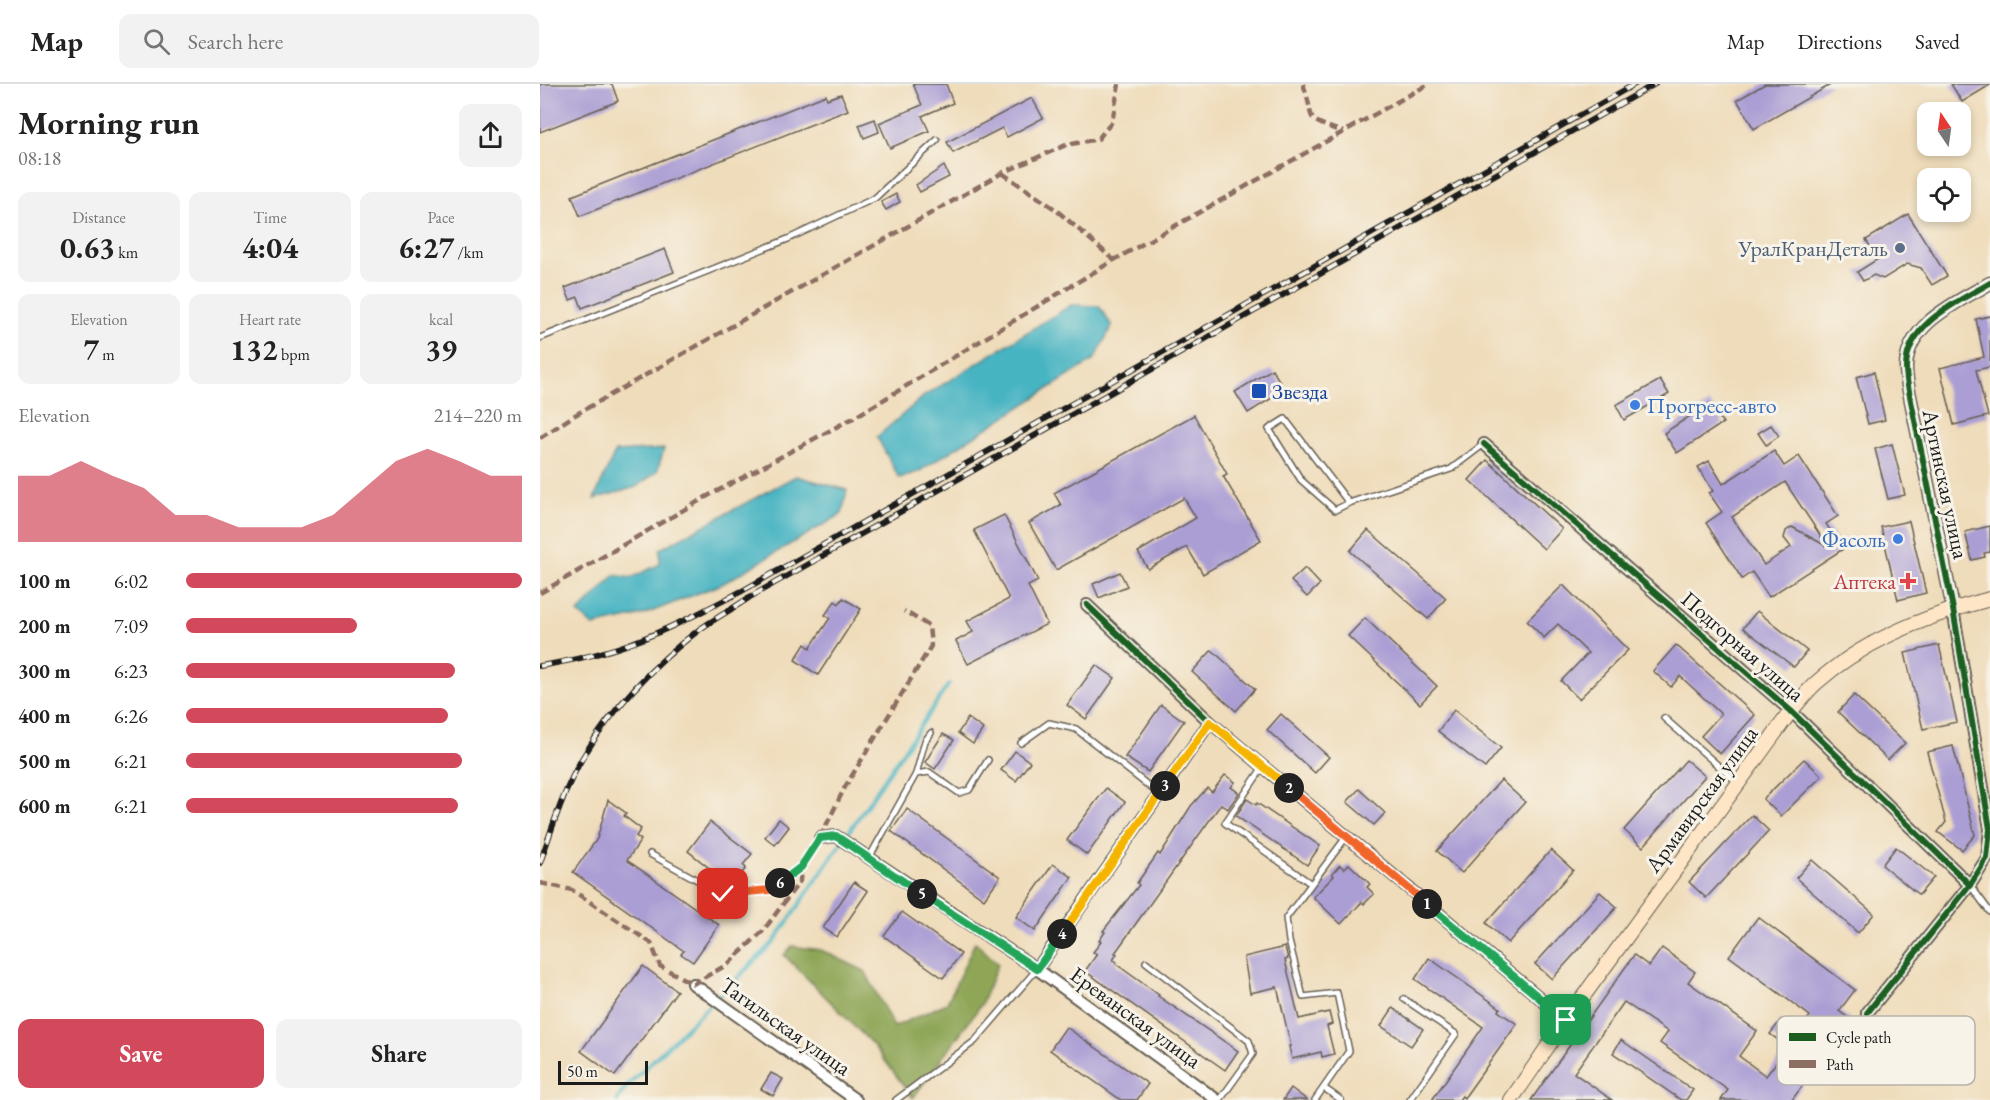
<!DOCTYPE html>
<meta charset="utf-8">
<style>
:root{--surface:#fff;--page:#f2f2f2;--text:#222;--muted:#767676;--line:#e0e0e0;--accent:#d1495b}
body{margin:0;font-family:"EB Garamond",serif;background:var(--page);color:var(--text);height:100vh;display:flex;flex-direction:column;font-size:22px;white-space:nowrap}
*{box-sizing:border-box;margin:0}
p{font-size:20px;color:var(--muted)}
.icon{flex:none;width:33px;height:33px;fill:none;stroke:currentColor;stroke-width:2;stroke-linecap:round;stroke-linejoin:round}
.map{position:relative;flex:1;overflow:hidden}
.side{display:flex;flex-direction:column;background:var(--surface);width:540px}
.side>*{flex:none}
.needle{width:39px;rotate:347deg}
.tools{position:absolute;left:1377px;top:18px;display:grid;gap:12px}
.tools a{display:grid;place-items:center;width:54px;height:54px;border-radius:12px;background:var(--surface);box-shadow:0 3px 9px #0003;font-size:30px}
.scale{position:absolute;left:18px;bottom:15px;width:90px;box-sizing:border-box;padding-left:6px;border:3px solid #1c1c1c;border-top:0;font-size:16px;line-height:21px;white-space:nowrap;color:#1c1c1c;-webkit-text-stroke:4px #f7f3e8;paint-order:stroke}
.pin{position:absolute;display:grid;place-items:center;width:51px;height:51px;color:#fff;margin:-26px;border-radius:12px;box-shadow:0 3px 9px #0006}
.km{position:absolute;width:30px;height:30px;margin:-15px;border-radius:50%;background:#222;color:#fff;font-size:16px;line-height:30px;text-align:center}
.round{display:grid;place-items:center;flex:none;width:63px;height:63px;border-radius:12px;background:var(--page)}
.head{display:flex;align-items:center;justify-content:space-between;height:102px;padding:0 18px}
h1{font-size:33px;font-weight:700;line-height:45px}
.figures{display:grid;grid-template-columns:repeat(3,1fr);gap:9px;height:102px;padding:6px 18px}
.figures div{display:grid;align-content:center;border-radius:12px;background:var(--page);text-align:center}
.figures b{font-size:30px;font-weight:700}
.figures small{font-size:16px;font-weight:400}
.figures p{font-size:16px}
.chart{height:168px;padding:12px 18px}
.chart p{display:flex;justify-content:space-between}
.chart svg{width:100%;height:108px;margin-top:6px;fill:var(--accent);opacity:.7}
.action{display:flex;gap:12px;margin-top:auto;padding:12px 18px}
.action a{flex:1;height:69px;border-radius:12px;background:var(--accent);color:#fff;font-size:24px;font-weight:700;line-height:69px;text-align:center}
.action a+a{background:var(--page);color:var(--text)}
ul{padding:0 18px;list-style:none;font-size:20px}
li{display:grid;grid-template-columns:96px 72px 1fr;align-items:center;height:45px}
li i{height:15px;border-radius:8px;background:var(--accent)}
header{display:flex;align-items:center;gap:36px;box-sizing:border-box;height:84px;padding:0 30px;background:var(--surface);border-bottom:2px solid var(--line)}
header strong{font-size:28px}
nav{display:flex;gap:33px;margin-inline-start:auto;font-size:21px}
.search{width:420px;height:54px;background:var(--page);display:flex;align-items:center;gap:15px;box-sizing:border-box;padding:0 21px;border-radius:12px;color:var(--muted);font-size:22px}
main{display:flex;flex:1;min-height:0}
.map>svg:first-child{display:block}
</style>
<header>
<strong>Map</strong>
<div class="search"><svg class="icon" aria-label="search" viewBox="0 0 24 24"><circle cx="10" cy="10" r="6"/><path d="M15 15l6 6"/></svg>Search here</div>
<nav><a>Map</a><a>Directions</a><a>Saved</a></nav>
</header>
<main>
<section class="side">
<div class="head"><div><h1>Morning run</h1><p>08:18</p></div><a class="round"><svg class="icon" aria-label="share" viewBox="0 0 24 24"><path d="M12 15V3M7 8l5-5 5 5M5 13v7h14v-7"/></svg></a></div>
<div class="figures">
<div><p>Distance</p><b>0.63<small> km</small></b></div>
<div><p>Time</p><b>4:04</b></div>
<div><p>Pace</p><b>6:27<small> /km</small></b></div>
</div>
<div class="figures">
<div><p>Elevation</p><b>7<small> m</small></b></div>
<div><p>Heart rate</p><b>132<small> bpm</small></b></div>
<div><p>kcal</p><b>39</b></div>
</div>
<div class="chart"><p><span>Elevation</span>214–220 m</p>
<svg viewBox="0 0 160 44" preserveAspectRatio="none"><path d="M0 44V17L10 17L20 11L30 17L40 22L50 33L60 33L70 38L80 38L90 38L100 33L110 22L120 11L130 6L140 11L150 17L160 17V44z"/></svg>
</div>
<ul>
<li><b>100 m</b>6:02<i style="width:100%"></i></li>
<li><b>200 m</b>7:09<i style="width:51%"></i></li>
<li><b>300 m</b>6:23<i style="width:80%"></i></li>
<li><b>400 m</b>6:26<i style="width:78%"></i></li>
<li><b>500 m</b>6:21<i style="width:82%"></i></li>
<li><b>600 m</b>6:21<i style="width:81%"></i></li>
</ul>
<div class="action"><a>Save</a><a>Share</a></div>
</section>
<div class="map">
<svg width="1450" height="1016" viewBox="0 0 1450 1016">
<rect width="100%" height="100%" fill="#f7f3e8"/>
<filter id="ink" filterUnits="userSpaceOnUse"><feTurbulence type="fractalNoise" baseFrequency=".0167" numOctaves="2"/><feDisplacementMap in="SourceGraphic" scale="12" xChannelSelector="R" yChannelSelector="G"/><feConvolveMatrix kernelMatrix="1 2 1 2 8 2 1 2 1" color-interpolation-filters="sRGB"/></filter>
<filter id="wash" filterUnits="userSpaceOnUse"><feTurbulence type="fractalNoise" baseFrequency=".008" numOctaves="4" result="noise"/><feDisplacementMap in="SourceGraphic" scale="24" xChannelSelector="R" yChannelSelector="G"/><feGaussianBlur stdDeviation="1.35" result="paint"/><feColorMatrix in="noise" values="0 0 0 0 0 0 0 0 0 0 0 0 0 0 0 0 0 1.4 0 .05"/><feComposite in="paint" operator="in"/></filter>
<g filter="url(#wash)">
<rect width="100%" height="100%" fill="#efdcba"/>
<path fill="#8ea657" stroke="#55613a" stroke-width="1.5" d="M435,858L458,880L441,921L373,1014L333,961L244,871L252,862L281,866L325,887L354,943L407,919Z"/>
<g fill="#47b4c2" stroke="#32686f" stroke-width="1.5">
<path d="M531,221L559,222L572,242L554,276L378,388L359,394L337,353L384,312Z"/>
<path d="M124,365L117,388L96,403L54,415L75,368Z"/>
<path d="M256,392L307,406L302,430L184,499L103,531L53,542L38,529L75,491L91,494L120,480V465Z"/>
</g>
<g fill="none" stroke-linecap="round" stroke-linejoin="round">
<path stroke="#47b4c2" stroke-width="4" d="M77,1016L87,1002L234,858L409,600"/>
</g>
<g id="blocks">
<g fill="#ab9ed4" fill-rule="evenodd">
<path d="M0,0H72L78,17L0,48Z"/>
<path d="M373,0H406L413,19L382,32L389,47L350,64L339,39L382,21Z"/>
<path d="M1225,0H1292L1214,45L1197,16Z"/>
<path d="M1411,0H1450V1L1422,18Z"/>
<path d="M301,10L308,26L40,132L32,112L286,11L287,15Z"/>
<path d="M492,14L503,34L467,53L462,44L413,69L407,58Z"/>
<path d="M335,35L339,48L324,54L319,41Z"/>
<path d="M404,82L409,93L380,108L376,101Z"/>
<path d="M356,110L360,118L346,126L341,118Z"/>
<path d="M1368,130L1407,192L1392,201L1381,184L1367,180L1343,195L1334,191L1323,197L1317,188L1338,175L1326,156Z"/>
<path d="M125,165L134,188L42,224L38,213L30,216L25,204Z"/>
<path d="M1450,232V283L1436,286L1448,332L1414,341L1400,284L1444,273L1436,235Z"/>
<path d="M732,285L745,306L708,329L695,308Z"/>
<path d="M1334,288L1345,336L1328,340L1316,293Z"/>
<path d="M1120,296L1129,310L1084,336L1076,321Z"/>
<path d="M1170,319L1183,339L1137,369L1124,349Z"/>
<path d="M654,331L687,390L683,392L721,456L663,490L647,463L608,485L598,468L656,434L644,414L516,486L489,439L521,421L514,409Z"/>
<path d="M1231,341L1239,352L1226,361L1218,349Z"/>
<path d="M1352,360L1365,411L1348,415L1335,365Z"/>
<path d="M1234,367L1244,382L1259,372L1298,432L1286,440L1303,465L1229,513L1212,488L1202,495L1166,439L1182,428L1169,409L1173,407L1158,383L1169,377L1183,400ZM1245,398L1288,463L1252,443L1246,447L1244,454L1251,463L1224,481L1192,433Z"/>
<path d="M947,376L1022,445L1004,465L929,396Z"/>
<path d="M464,431L498,497L488,502L507,540L428,580L416,557L433,548L427,537L469,515L434,446Z"/>
<path d="M1369,437L1386,509L1358,516L1341,443Z"/>
<path d="M1450,442V468L1444,469L1445,473L1432,476L1425,448Z"/>
<path d="M828,446L906,514L888,535L810,467Z"/>
<path d="M765,484L780,500L767,513L751,497Z"/>
<path d="M580,488L587,502L559,514L553,500Z"/>
<path d="M1023,501L1088,566L1039,615L1021,597L1048,569L1018,540L1004,554L987,537Z"/>
<path d="M303,514L321,525L278,591L255,576L265,560L270,564L290,534L285,531L295,517L299,520Z"/>
<path d="M1217,527L1267,567L1254,583L1203,544Z"/>
<path d="M825,534L897,602L880,620L808,552Z"/>
<path d="M1136,561L1215,631L1180,670L1161,652L1181,630L1140,592L1131,603L1113,587Z"/>
<path d="M1399,561L1417,638L1383,645L1365,569Z"/>
<path d="M672,566L715,605L696,627L652,588Z"/>
<path d="M556,581L575,594L546,635L527,621Z"/>
<path d="M1314,611L1365,659L1348,676L1298,628Z"/>
<path d="M621,621L644,637L608,688L585,673Z"/>
<path d="M914,626L961,664L945,684L898,647Z"/>
<path d="M741,630L789,673L775,689L727,646Z"/>
<path d="M428,634L443,645L433,660L418,649Z"/>
<path d="M403,650L414,656L395,685L385,678Z"/>
<path d="M1413,662L1435,751L1422,766L1398,748L1406,738L1387,668Z"/>
<path d="M475,667L490,678L476,697L461,686Z"/>
<path d="M1264,675L1282,692L1241,732L1223,715Z"/>
<path d="M1146,676L1165,692L1103,763L1084,746Z"/>
<path d="M685,691L695,698L691,703L699,709L688,725L681,720L575,869L577,870L573,876L577,878L576,880L619,911L618,912L698,967L685,986L545,887L557,870L553,868L561,858L559,857L565,848L563,847L599,801L597,799L618,769L620,771L651,722L667,704L672,708Z"/>
<path d="M961,696L985,718L922,789L897,767Z"/>
<path d="M566,704L585,718L547,771L527,756Z"/>
<path d="M819,705L845,729L834,741L807,718Z"/>
<path d="M707,715L716,721L717,719L780,762L767,781L696,732Z"/>
<path d="M68,716L86,729L84,732L101,745L96,752L101,756L87,776L179,841L153,878L141,870L144,867L33,788L57,755Z"/>
<path d="M367,725L460,793L444,815L351,747Z"/>
<path d="M1212,731L1229,747L1166,814L1149,798Z"/>
<path d="M239,735L249,743L235,761L225,753Z"/>
<path d="M170,738L212,770L203,781L206,784L192,802L148,767Z"/>
<path d="M1356,763L1394,793L1379,811L1342,781Z"/>
<path d="M1011,766L1033,786L968,859L946,839Z"/>
<path d="M1272,776L1334,830L1318,849L1256,794Z"/>
<path d="M513,780L532,793L495,847L476,833Z"/>
<path d="M809,780L830,800L827,803L834,810L824,820L822,818L801,840L773,813L794,792L792,790L800,781L804,785Z"/>
<path d="M314,798L328,807L297,853L283,844Z"/>
<path d="M1060,808L1077,823L1012,895L995,880Z"/>
<path d="M362,828L421,870L403,894L344,852Z"/>
<path d="M1218,833L1315,906L1299,927L1311,936L1252,1016H1181L1188,1006L1120,959L1128,948L1084,918L1034,989L1072,1016H991L1094,871L1109,882L1122,864L1155,888L1148,898L1217,947L1199,972L1226,992L1248,963L1230,950L1241,936L1258,949L1270,932L1189,872Z"/>
<path d="M745,863L748,875L745,876L759,935L789,928L792,940L787,942L794,970L782,973L781,968L752,975L749,962H751L737,903L710,909L704,873Z"/>
<path d="M889,874L960,924L958,927L977,940L924,1014L922,1012L919,1016H892L943,943L875,895Z"/>
<path d="M103,882L137,907L75,992L41,967Z"/>
<path d="M853,924L883,945L871,962L841,942Z"/>
<path d="M526,943L608,1000L597,1016H581L510,966Z"/>
<path d="M1081,956L1153,1006L1146,1016H1141L1073,969Z"/>
<path d="M231,989L243,995L233,1012L221,1005Z"/>
<path d="M751,1004L767,1016H743Z"/>
</g>
</g>
</g>
<g filter="url(#ink)">
<use href="#blocks" fill-opacity="0" stroke="#665f53" stroke-width="1.5"/>
<g fill="none" stroke-linecap="round" stroke-linejoin="round">
<g stroke="#665f53" stroke-width="8">
<g id="service">
<path d="M0,254L248,155L335,114L397,56"/>
<path d="M809,419L795,426L761,396L729,345L745,335L809,419L911,385L944,360"/>
<path d="M1124,634L1198,699"/>
<path d="M481,659L509,639L536,645L619,710"/>
<path d="M723,683L685,739L770,799"/>
<path d="M376,690L385,657L391,649"/>
<path d="M110,770L183,810L230,806L261,783L280,754"/>
<path d="M329,774L376,690L389,688L419,709L429,706L448,676"/>
<path d="M1430,801L1450,828"/>
<path d="M606,878L709,957L713,970L680,1016"/>
<path d="M864,915L916,950L870,1016"/>
<path d="M784,1004L801,1016"/>
<path d="M356,1016L435,957L497,885"/>
<path d="M775,1016L809,967L797,909L763,913L749,857L746,834L807,752"/>
</g>
</g>
<g stroke="#665f53" stroke-width="14">
<g id="minor">
<path d="M944,360L1251,627L1430,801"/>
<path d="M547,521L670,638L1026,936"/>
<path d="M280,754L296,752L497,885L677,1016"/>
<path d="M497,885L670,638"/>
<path d="M153,900L316,1016"/>
<path d="M1327,929L1430,801L1447,774L1450,745L1413,525"/>
</g>
</g>
<g stroke="#665f53" stroke-width="15">
<path id="tertiary" d="M1413,525L1368,302C1367,296 1366,289 1366,283C1367,239 1418,218 1450,199"/>
</g>
<g stroke="#665f53" stroke-width="16">
<path id="secondary" d="M971,1016L1026,936L1251,627C1259,618 1267,607 1276,599C1324,556 1388,531 1450,515"/>
</g>
<use href="#service" stroke="#fff" stroke-width="5"/>
<use href="#minor" stroke="#fff" stroke-width="10"/>
<use href="#tertiary" stroke="#fff" stroke-width="12"/>
<use href="#secondary" stroke="#fee5c5" stroke-width="14"/>
<g stroke="#1c1c1c" stroke-width="6">
<g id="rail">
<path d="M0,582C30,577 61,570 89,560C128,546 165,526 202,507L1095,0"/>
<path d="M0,779C12,744 24,705 43,673C73,624 114,580 160,545C176,534 194,524 210,513L1115,0"/>
</g>
</g>
<use href="#rail" stroke="#f7f3e8" stroke-width="4" stroke-dasharray="11" stroke-linecap="butt"/>
<g stroke="#8d6e63" stroke-width="4.5" stroke-dasharray="9 4.5" stroke-linecap="butt">
<path d="M763,0C777,37 759,33 803,48"/>
<path d="M462,89L515,125L574,176"/>
<path d="M0,354L35,331L462,89L526,61L558,55L572,38L579,0"/>
<path d="M0,509L166,413L315,333L574,176L889,0"/>
<path d="M280,754L305,703L391,562L389,542L364,527"/>
<path d="M0,799L32,806L111,859L120,882L153,900L188,880L223,847L260,797L261,783"/>
</g>
<g stroke="#f7f3e8" stroke-width="10">
<g id="cycleway">
<path d="M944,360L1251,627L1430,801"/>
<path d="M547,521L670,638L1026,936"/>
<path d="M1327,929L1430,801L1447,774L1450,745L1413,525L1368,302C1367,296 1366,289 1366,283C1367,239 1418,218 1450,199"/>
</g>
</g>
<use href="#cycleway" stroke="#1b5e20" stroke-width="6"/>
</g>
</g>
<g fill="none" stroke-linecap="round" stroke-linejoin="round" filter="url(#ink)">
<g stroke="#fff" stroke-width="12">
<path id="split-1" d="M887,820L1026,936"/>
</g>
<g stroke="#fff" stroke-width="12">
<path id="split-2" d="M749,704L887,820"/>
</g>
<g stroke="#fff" stroke-width="12">
<path id="split-3" d="M625,702L670,638L749,704"/>
</g>
<g stroke="#fff" stroke-width="12">
<path id="split-4" d="M522,850L625,702"/>
</g>
<g stroke="#fff" stroke-width="12">
<path id="split-5" d="M382,810L497,885L522,850"/>
</g>
<g stroke="#fff" stroke-width="12">
<path id="split-6" d="M240,799L261,783L280,754L296,752L382,810"/>
</g>
<g stroke="#fff" stroke-width="12">
<path id="split-7" d="M183,810L230,806L240,799"/>
</g>
<use href="#split-1" stroke="#22a559" stroke-width="8"/>
<use href="#split-2" stroke="#f0652b" stroke-width="8"/>
<use href="#split-3" stroke="#f5b400" stroke-width="8"/>
<use href="#split-4" stroke="#f5b400" stroke-width="8"/>
<use href="#split-5" stroke="#22a559" stroke-width="8"/>
<use href="#split-6" stroke="#22a559" stroke-width="8"/>
<use href="#split-7" stroke="#f0652b" stroke-width="8"/>
</g>
<circle fill="#5c6f8a" stroke="#f7f3e8" stroke-width="2" cx="1360" cy="164" r="6"/>
<rect fill="#1a4fb4" stroke="#f7f3e8" stroke-width="2" x="711" y="299" width="16" height="16" rx="3"/>
<g fill="#3f7fe0" stroke="#f7f3e8" stroke-width="2">
<circle cx="1095" cy="321" r="6"/>
<circle cx="1358" cy="455" r="6"/>
</g>
<path fill="#e0444e" stroke="#f7f3e8" stroke-width="2" d="M1365 488h6v6h6v6h-6v6h-6v-6h-6v-6h6z"/>
<g text-anchor="middle" stroke-width="6" stroke-linejoin="round" paint-order="stroke">
<g font-size="22" fill="#4e5e75" stroke="#f7f3e8" text-anchor="end">
<text x="1348" y="172">УралКранДеталь</text>
</g>
<g font-size="22" fill="#164399" stroke="#f7f3e8" text-anchor="start">
<text x="732" y="315">Звезда</text>
</g>
<g font-size="22" fill="#366cbe" stroke="#f7f3e8" text-anchor="start">
<text x="1107" y="329">Прогресс-авто</text>
<text x="1346" y="463" text-anchor="end">Фасоль</text>
</g>
<g font-size="22" fill="#1c1c1c" stroke="#f7f3e8">
<text transform="translate(1406 400) rotate(78)" y="8">Артинская улица</text>
<text transform="translate(1203 562) rotate(41)" y="8">Подгорная улица</text>
<text transform="translate(1161 715) rotate(-54)" y="8">Армавирская улица</text>
<text transform="translate(596 933) rotate(36)" y="8">Ереванская улица</text>
<text transform="translate(246 942) rotate(35)" y="8">Тагильская улица</text>
</g>
<g font-size="22" fill="#be3a42" stroke="#f7f3e8" text-anchor="end">
<text x="1356" y="505">Аптека</text>
</g>
</g>
<rect x="1237" y="932" width="198" height="69" rx="9" fill="#f7f3e8" stroke="#b5b2ab" stroke-width="1.5"/>
<rect x="1249" y="949" width="27" height="8" fill="#1b5e20"/>
<rect x="1249" y="976" width="27" height="8" fill="#8d6e63"/>
<g font-size="16" fill="#1c1c1c">
<text x="1286" y="959">Cycle path</text>
<text x="1286" y="986">Path</text>
</g>
</svg>
<div class="tools">
<a><svg class="needle" viewBox="-14 -14 28 28"><path d="M0-13l5 13h-10z" fill="#e53935"/><path d="M0 13l5-13h-10z" fill="#767676"/></svg></a>
<a><svg class="icon" aria-label="locate" viewBox="0 0 24 24"><circle cx="12" cy="12" r="6"/><path d="M12 2v4M12 18v4M2 12h4M18 12h4"/></svg></a>
</div>
<div class="scale">50 m</div>
<div class="pin" style="left:1026px;top:936px;background:#1e9e55"><svg class="icon" aria-label="arrive" viewBox="0 0 24 24"><path d="M6 21V4h12l-3 4 3 4H6"/></svg></div>
<div class="pin" style="left:183px;top:810px;background:#d93025"><svg class="icon" aria-label="check" viewBox="0 0 24 24"><path d="M5 12l5 5 9-10"/></svg></div>
<b class="km" style="left:887px;top:820px">1</b>
<b class="km" style="left:749px;top:704px">2</b>
<b class="km" style="left:625px;top:702px">3</b>
<b class="km" style="left:522px;top:850px">4</b>
<b class="km" style="left:382px;top:810px">5</b>
<b class="km" style="left:240px;top:799px">6</b>
</div>
</main>
